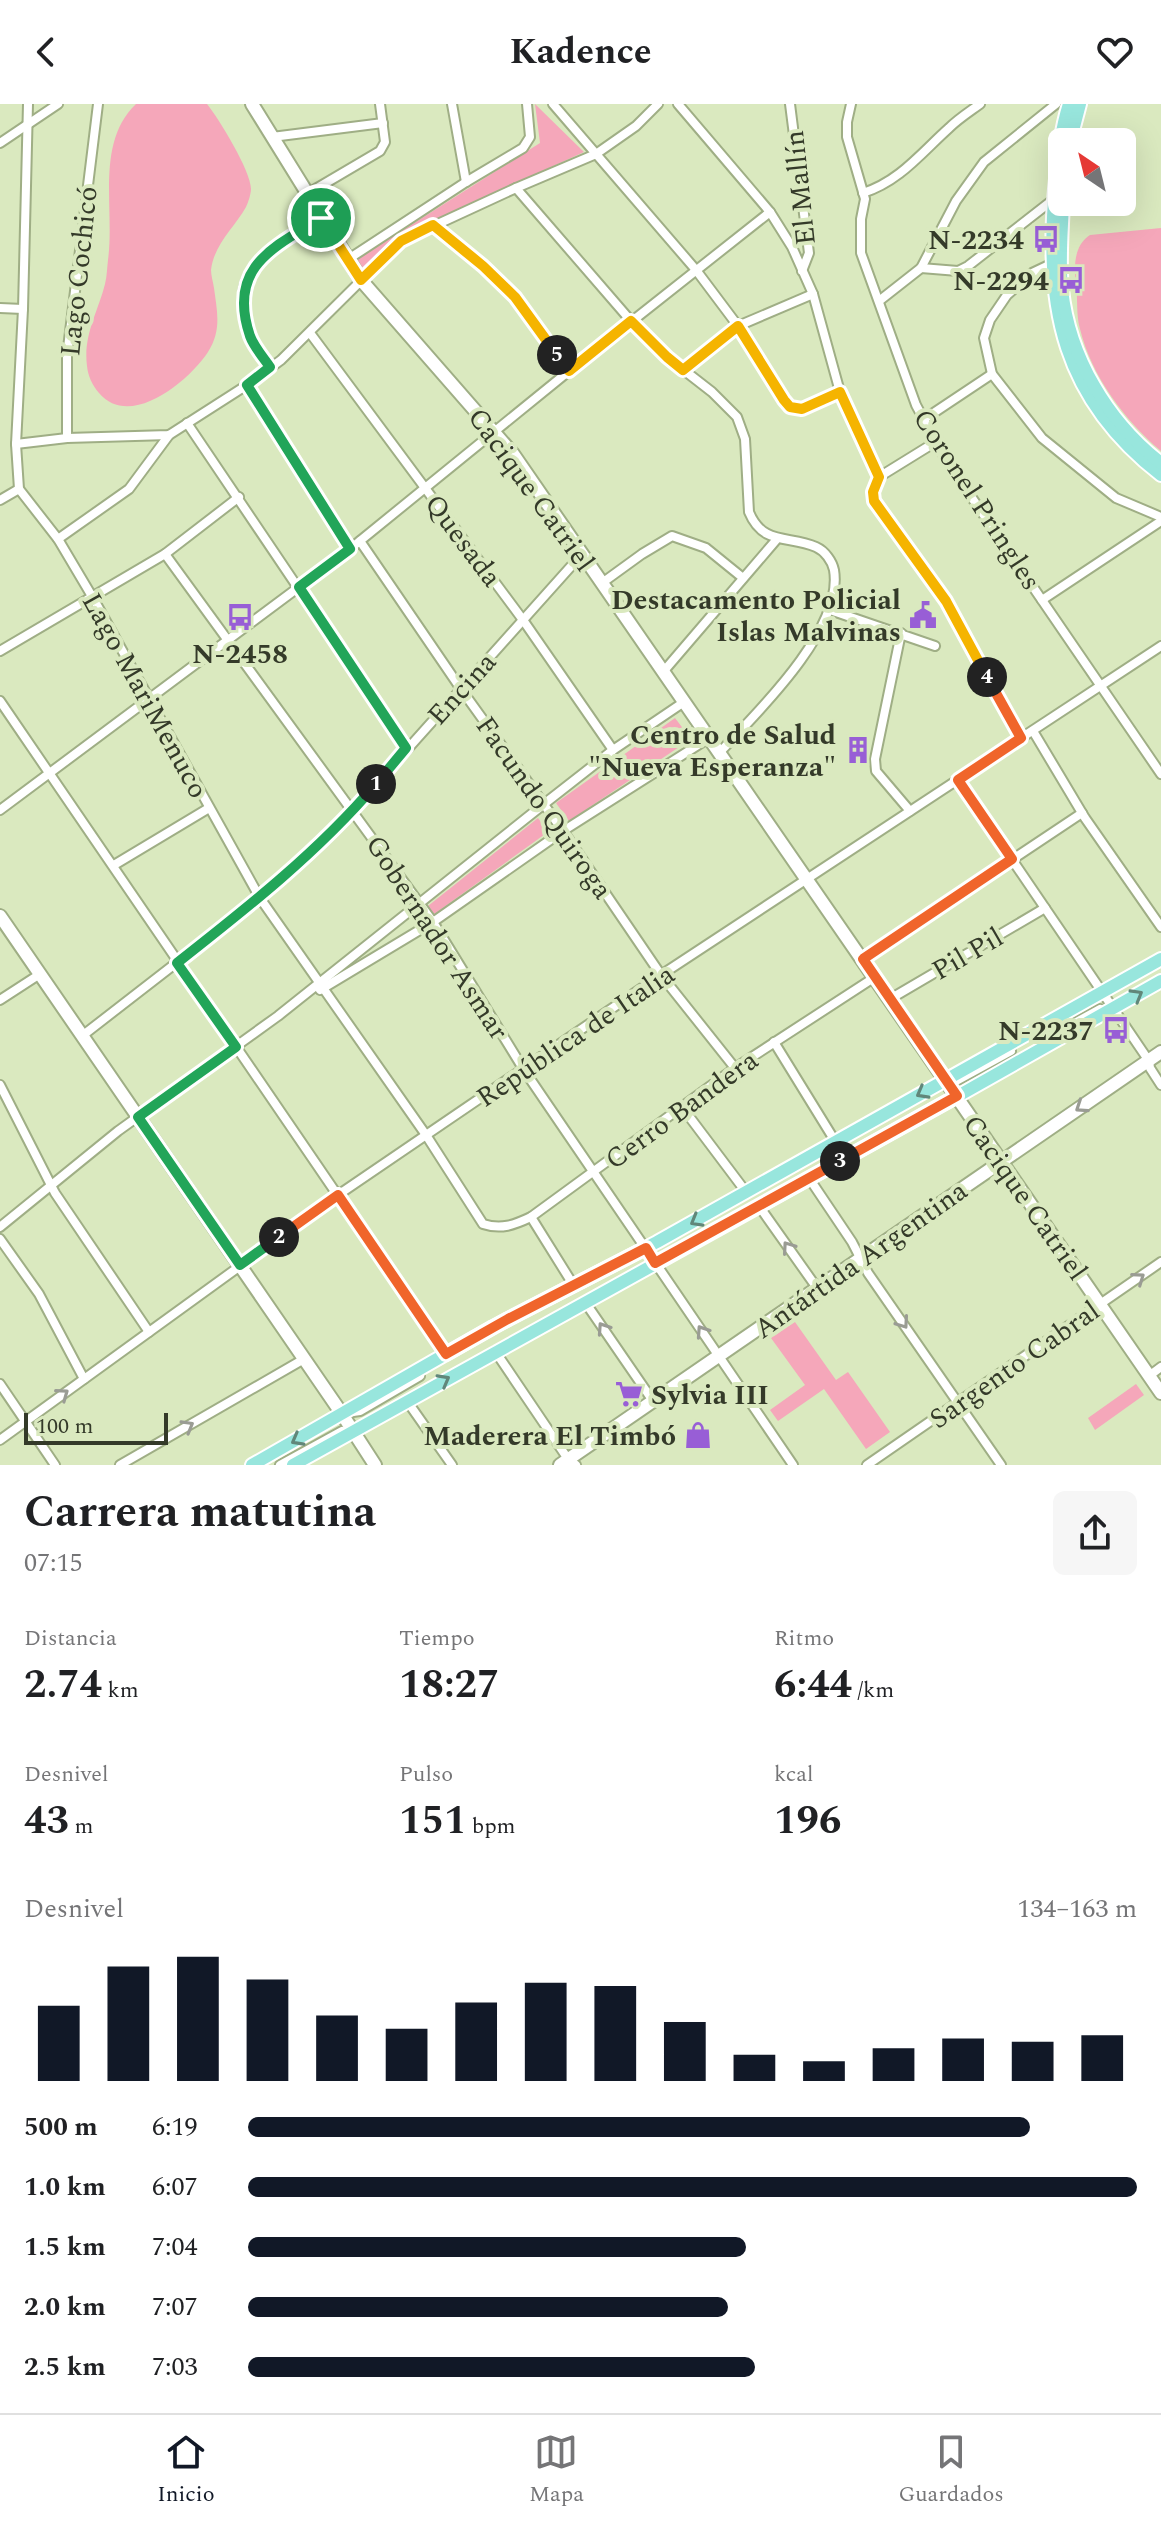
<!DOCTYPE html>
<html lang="es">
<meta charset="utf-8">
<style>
:root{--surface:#fff;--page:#f6f6f6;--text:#202124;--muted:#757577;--line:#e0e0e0;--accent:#111827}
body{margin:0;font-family:Spectral,serif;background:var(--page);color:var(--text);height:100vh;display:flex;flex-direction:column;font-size:30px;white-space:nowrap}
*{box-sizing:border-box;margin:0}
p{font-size:26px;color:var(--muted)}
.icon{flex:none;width:44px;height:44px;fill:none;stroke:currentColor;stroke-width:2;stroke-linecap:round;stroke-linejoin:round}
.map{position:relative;height:1361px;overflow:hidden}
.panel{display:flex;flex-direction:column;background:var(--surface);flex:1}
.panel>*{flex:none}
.needle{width:52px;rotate:325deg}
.fabs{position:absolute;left:1048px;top:24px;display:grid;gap:16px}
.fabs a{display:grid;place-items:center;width:88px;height:88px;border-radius:12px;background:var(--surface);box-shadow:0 8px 32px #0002;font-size:40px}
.scale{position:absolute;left:24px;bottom:20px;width:144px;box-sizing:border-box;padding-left:8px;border:4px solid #343a29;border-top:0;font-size:22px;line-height:28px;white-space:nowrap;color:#343a29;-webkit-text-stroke:6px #dae9bf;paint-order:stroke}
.pin{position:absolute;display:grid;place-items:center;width:68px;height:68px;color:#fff;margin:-34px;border:4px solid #fff;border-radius:50%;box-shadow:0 2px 8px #0007}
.km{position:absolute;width:40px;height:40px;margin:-20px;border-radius:50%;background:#222;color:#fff;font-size:22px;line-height:40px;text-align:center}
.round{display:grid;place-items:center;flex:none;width:84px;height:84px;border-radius:12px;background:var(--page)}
.headline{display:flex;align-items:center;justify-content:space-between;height:136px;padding:0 24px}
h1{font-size:44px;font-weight:700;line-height:60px}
.stats{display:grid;grid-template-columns:repeat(3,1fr);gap:12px;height:136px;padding:8px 24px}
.stats div{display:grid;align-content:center}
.stats b{font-size:40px;font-weight:700}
.stats small{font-size:22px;font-weight:400}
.stats p{font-size:22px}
.chart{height:224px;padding:16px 24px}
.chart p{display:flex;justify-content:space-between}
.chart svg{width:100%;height:144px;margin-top:8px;stroke:var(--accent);stroke-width:6}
ul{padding:0 24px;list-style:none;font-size:26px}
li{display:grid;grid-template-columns:128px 96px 1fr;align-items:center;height:60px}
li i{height:20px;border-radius:10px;background:var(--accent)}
header{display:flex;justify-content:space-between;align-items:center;height:104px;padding:0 24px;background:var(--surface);font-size:36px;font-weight:700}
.tab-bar{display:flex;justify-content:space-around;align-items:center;height:112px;border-top:2px solid var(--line);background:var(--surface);font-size:22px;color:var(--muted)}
.tab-bar a{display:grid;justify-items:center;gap:4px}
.tab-bar .current{color:var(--accent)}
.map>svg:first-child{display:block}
</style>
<header><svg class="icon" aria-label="back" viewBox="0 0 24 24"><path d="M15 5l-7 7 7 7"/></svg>Kadence<svg class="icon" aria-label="heart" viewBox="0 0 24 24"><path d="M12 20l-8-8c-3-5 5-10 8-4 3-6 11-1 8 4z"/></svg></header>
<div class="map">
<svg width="1161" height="1361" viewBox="0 0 1161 1361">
<rect width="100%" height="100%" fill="#dae9bf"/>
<g fill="#f5a7ba">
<path d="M136,0H207C219,15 251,67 251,85C251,90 248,99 246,103C235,123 214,140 211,166C211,171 213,178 214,184C217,207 222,226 208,248C189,277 130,326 99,289C92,281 88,272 87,262C83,231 98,208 105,180C107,172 107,164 108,156C115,105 95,39 136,0Z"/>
<path d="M535,0L584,48L403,131L363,168L356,156L540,39Z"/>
<path d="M1161,124V347C1125,317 1091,271 1080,225C1076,211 1078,196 1076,182C1074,164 1073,142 1090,131Z"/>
<path d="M675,614L691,635L569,717L556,699Z"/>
<path d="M538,714L548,728L433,811L428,802Z"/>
<path d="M795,1218L836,1276L848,1268L890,1328L866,1345L824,1285L778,1317L770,1306L805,1281L771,1234Z"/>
<path d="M1136,1280L1144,1291L1095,1326L1088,1314Z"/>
</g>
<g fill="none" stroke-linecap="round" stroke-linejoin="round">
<g stroke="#9fae85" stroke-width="12">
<g id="street">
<path d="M28,0L23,205L16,340L19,385L58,435L93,494L260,794L426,1031L483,1120C501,1126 514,1121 531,1113L735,964L875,873"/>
<path d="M452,0L466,78"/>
<path d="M553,0L696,166L738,222L790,303L802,305L840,288"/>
<path d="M678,0L770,108L792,143L813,190L840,288L879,373"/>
<path d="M790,0L809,149L802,167"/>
<path d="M851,0L847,18V33L865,95L861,115V149L916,301L944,353L1161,670"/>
<path d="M272,33L383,19"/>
<path d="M0,39L58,0"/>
<path d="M516,84L631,217L667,253L712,288L737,313L745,335L749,408C763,442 789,431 816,443C825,447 832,457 834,466C844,525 757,609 719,649"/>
<path d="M863,89C900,77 921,49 949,24C958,15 969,8 980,0"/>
<path d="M307,90L380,47L385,38L380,0"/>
<path d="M433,121L483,162L515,193L569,267"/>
<path d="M347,156L466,78L523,44L530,33L527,0"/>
<path d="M1051,160L1032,169L1007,191L990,216L984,234L992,270L1042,334L1116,394L1161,413"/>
<path d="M921,164L958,167L968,162L1054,95"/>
<path d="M879,197L921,164L956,97L984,58L1056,0"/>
<path d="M0,204L23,205"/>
<path d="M310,229L523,516L613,646"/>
<path d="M270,263C263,254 254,243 250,232C245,218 241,197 244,183C250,154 298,128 321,114"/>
<path d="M683,266L738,222L813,190"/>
<path d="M247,281L350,445"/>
<path d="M923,316L992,270"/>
<path d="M187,319L406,644"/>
<path d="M67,334V252L98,0"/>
<path d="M934,339L879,373L873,388L874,397L946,497L1021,634"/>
<path d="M16,340L67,334L169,331L247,281L281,256L401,137L516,84L596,50L636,22L658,0"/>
<path d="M0,396L19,385"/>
<path d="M58,435L129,385L169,331"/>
<path d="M360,437L461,585L563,727L661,871L735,964"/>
<path d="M165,450L433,818L524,966L793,1361"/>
<path d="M602,479L642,450L672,432L706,444L743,474"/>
<path d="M1042,496L1161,417"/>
<path d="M830,506L935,542"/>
<path d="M901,529L875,655L876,667L910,707"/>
<path d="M0,547L165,450L239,393"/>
<path d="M663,568L777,435"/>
<path d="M0,597L446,1250"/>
<path d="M1033,627L1085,714L1161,823"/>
<path d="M958,676L1149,957L1150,964L1161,981"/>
<path d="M0,706L350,445L569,267L770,108"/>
<path d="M114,761L209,704"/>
<path d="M863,855L1082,709"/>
<path d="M320,886L433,818L563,727L709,634"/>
<path d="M890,895L1045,804"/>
<path d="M0,896L40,870"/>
<path d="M1100,905L1102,908L1052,936L1051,932Z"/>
<path d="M82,932L260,794L353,706L582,450"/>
<path d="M774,938L835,1037"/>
<path d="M1009,943L1011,947L958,976L956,975V973Z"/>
<path d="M0,981L55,1089L149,1228"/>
<path d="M682,1003L746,1088"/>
<path d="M809,1074L852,1138L868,1169L1001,1361"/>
<path d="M759,1102L817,1184"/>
<path d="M531,1113L574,1182"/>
<path d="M0,1123L118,1027L278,912L544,700L613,646L684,598"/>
<path d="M0,1135L39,1190L84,1275"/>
<path d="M585,1198L653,1297"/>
<path d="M495,1247L568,1355L576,1361"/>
<path d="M418,1269L420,1272L360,1307L353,1308L354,1306Z"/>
<path d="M1149,1272L1161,1263"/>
<path d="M0,1280L55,1361"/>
<path d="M407,1297L452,1361"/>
<path d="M0,1336L338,1091L661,871L1161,542"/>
<path d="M120,1361L304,1255"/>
<path d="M280,1361L342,1327L343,1330L339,1332"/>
<path d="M867,1361L1161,1158"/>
</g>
</g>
<g stroke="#9fae85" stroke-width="16">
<g id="secondary">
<path d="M252,0L361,176L513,350L1161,1289"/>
<path d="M0,812L342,1310L375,1361"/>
<path d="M560,1361L1161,948"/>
</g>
</g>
<g stroke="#fff" stroke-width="16">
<g id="primary">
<path d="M1069,0C1060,28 1058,56 1055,85C1044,203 1063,295 1161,371"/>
<path d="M1070,38L1080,0"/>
<path d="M1063,98C1062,127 1059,156 1062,185C1069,253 1108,318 1161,359"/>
<path d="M252,1361L493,1223L657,1138L1161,855"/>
<path d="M293,1361L965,988L1161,877"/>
</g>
</g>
<use href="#street" stroke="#fff" stroke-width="8"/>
<use href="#secondary" stroke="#fff" stroke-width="12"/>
<use href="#primary" stroke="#98e6dd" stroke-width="12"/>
</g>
<defs><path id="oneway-chevron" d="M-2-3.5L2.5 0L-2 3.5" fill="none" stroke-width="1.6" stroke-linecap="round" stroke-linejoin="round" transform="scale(2)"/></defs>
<g stroke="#61877a">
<use href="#oneway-chevron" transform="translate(1137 891) rotate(-30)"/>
<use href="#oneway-chevron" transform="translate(922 989) rotate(151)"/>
<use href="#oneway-chevron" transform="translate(696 1117) rotate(150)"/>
<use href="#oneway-chevron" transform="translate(444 1276) rotate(-29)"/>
<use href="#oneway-chevron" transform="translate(297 1336) rotate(151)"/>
</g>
<g stroke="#9a9c94">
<use href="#oneway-chevron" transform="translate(1081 1003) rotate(146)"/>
<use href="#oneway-chevron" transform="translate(788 1143) rotate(-125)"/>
<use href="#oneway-chevron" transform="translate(1139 1174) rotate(-35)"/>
<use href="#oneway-chevron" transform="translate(903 1219) rotate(55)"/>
<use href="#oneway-chevron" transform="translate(603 1224) rotate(-124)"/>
<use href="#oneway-chevron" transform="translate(702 1227) rotate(-124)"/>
<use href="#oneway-chevron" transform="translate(63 1290) rotate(-36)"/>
<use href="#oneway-chevron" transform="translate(188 1322) rotate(-30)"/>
</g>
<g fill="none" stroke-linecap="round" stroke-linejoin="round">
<g stroke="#fff" stroke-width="16">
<path id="split-1" d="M321,114C272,144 227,164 250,232C254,243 263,253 270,263L247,281L350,445L299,483L406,644L376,680"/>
</g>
<g stroke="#fff" stroke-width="16">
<path id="split-2" d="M279,1133L240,1161L138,1013L236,943L177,859C247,804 318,748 376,680"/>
</g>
<g stroke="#fff" stroke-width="16">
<path id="split-3" d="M279,1133L338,1091L446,1250L508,1215L646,1144L655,1159L840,1057"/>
</g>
<g stroke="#fff" stroke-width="16">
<path id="split-4" d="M840,1057L957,992L863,855L1012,755L958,676L1021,634L987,573"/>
</g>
<g stroke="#fff" stroke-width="16">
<path id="split-5" d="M557,251L569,267L631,217L667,253L683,266L738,222L784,296L790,303L802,305L840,288L879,373L873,388L874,397L946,497L987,573"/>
</g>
<g stroke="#fff" stroke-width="16">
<path id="split-6" d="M321,114L361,176L401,137L433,121L483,162L515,193L557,251"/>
</g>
<use href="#split-1" stroke="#22a559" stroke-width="10"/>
<use href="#split-2" stroke="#22a559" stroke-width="10"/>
<use href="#split-3" stroke="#f0652b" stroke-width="10"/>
<use href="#split-4" stroke="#f0652b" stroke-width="10"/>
<use href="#split-5" stroke="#f5b400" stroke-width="10"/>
<use href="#split-6" stroke="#f5b400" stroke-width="10"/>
</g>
<defs>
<g id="bus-bare" transform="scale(2.16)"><path d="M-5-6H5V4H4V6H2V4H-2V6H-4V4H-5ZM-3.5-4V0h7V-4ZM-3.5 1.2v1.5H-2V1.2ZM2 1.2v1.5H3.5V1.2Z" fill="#985ed6" stroke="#dae9bf" stroke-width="2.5" paint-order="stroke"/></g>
<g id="civic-bare" transform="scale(2.16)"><path d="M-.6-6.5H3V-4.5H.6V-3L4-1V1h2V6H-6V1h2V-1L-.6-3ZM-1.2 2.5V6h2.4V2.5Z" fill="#985ed6" stroke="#dae9bf" stroke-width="2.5" paint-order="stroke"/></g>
<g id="building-bare" transform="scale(2.16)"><path d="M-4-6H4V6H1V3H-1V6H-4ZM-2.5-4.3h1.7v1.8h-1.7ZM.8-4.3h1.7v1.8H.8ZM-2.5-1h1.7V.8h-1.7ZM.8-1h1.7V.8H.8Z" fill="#985ed6" stroke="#dae9bf" stroke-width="2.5" paint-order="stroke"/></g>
<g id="supermarket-bare" transform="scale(2.16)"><path d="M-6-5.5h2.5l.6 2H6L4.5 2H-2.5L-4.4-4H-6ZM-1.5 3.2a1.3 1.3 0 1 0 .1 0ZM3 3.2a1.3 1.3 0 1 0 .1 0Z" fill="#985ed6" stroke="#dae9bf" stroke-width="2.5" paint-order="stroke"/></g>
<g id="shop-bare" transform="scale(2.16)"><path d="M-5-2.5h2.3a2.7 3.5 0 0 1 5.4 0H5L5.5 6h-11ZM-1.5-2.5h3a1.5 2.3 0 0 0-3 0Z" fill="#985ed6" stroke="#dae9bf" stroke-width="2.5" paint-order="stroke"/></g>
</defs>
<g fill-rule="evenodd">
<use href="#bus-bare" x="1046" y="135"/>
<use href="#bus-bare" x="1071" y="176"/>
<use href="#civic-bare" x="923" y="511"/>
<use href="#bus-bare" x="240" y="513"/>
<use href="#building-bare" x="858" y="646"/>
<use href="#bus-bare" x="1116" y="926"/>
<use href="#supermarket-bare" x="629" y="1290"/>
<use href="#shop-bare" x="698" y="1331"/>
</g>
<g text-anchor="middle" stroke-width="8" stroke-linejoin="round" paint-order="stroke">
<g font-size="28" fill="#343a29" stroke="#dae9bf">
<text transform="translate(799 84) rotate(-96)" y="10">El Mallín</text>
<text transform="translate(78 167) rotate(-84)" y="10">Lago Cochicó</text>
<text transform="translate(532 385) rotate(54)" y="10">Cacique Catriel</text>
<text transform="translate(978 395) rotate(57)" y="10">Coronel Pringles</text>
<text transform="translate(464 436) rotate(53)" y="10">Quesada</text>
<text transform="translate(461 584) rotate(-48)" y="10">Encina</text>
<text transform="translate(146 591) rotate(61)" y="10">Lago MariMenuco</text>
<text transform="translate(545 703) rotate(55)" y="10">Facundo Quiroga</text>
<text transform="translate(438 833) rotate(57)" y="10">Gobernador Asmar</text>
<text transform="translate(967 849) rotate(-30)" y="10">Pil Pil</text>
<text transform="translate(575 931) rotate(-34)" y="10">República de Italia</text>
<text transform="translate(681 1005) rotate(-36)" y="10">Cerro Bandera</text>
<text transform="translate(1026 1093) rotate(55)" y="10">Cacique Catriel</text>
<text transform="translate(860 1155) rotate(-35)" y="10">Antártida Argentina</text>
<text transform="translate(1014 1260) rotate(-35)" y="10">Sargento Cabral</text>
</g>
<g font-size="28" font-weight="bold" fill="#343a29" stroke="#dae9bf" text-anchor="end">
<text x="1024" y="145">N-2234</text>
<text x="1049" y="186">N-2294</text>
<text x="901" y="505">Destacamento Policial<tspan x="901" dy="32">Islas Malvinas</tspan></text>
<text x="240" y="559" text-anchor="middle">N-2458</text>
<text x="836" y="640">Centro de Salud<tspan x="836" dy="32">"Nueva Esperanza"</tspan></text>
<text x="1094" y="936">N-2237</text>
<text x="651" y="1300" text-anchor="start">Sylvia III</text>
<text x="676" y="1341">Maderera El Timbó</text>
</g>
</g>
</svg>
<div class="fabs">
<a><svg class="needle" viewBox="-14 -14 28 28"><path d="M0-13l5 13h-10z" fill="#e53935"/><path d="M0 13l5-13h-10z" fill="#757577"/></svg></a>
</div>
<div class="scale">100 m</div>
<div class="pin" style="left:321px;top:114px;background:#1e9e55"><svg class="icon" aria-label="arrive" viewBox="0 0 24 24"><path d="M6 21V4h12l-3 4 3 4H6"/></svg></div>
<b class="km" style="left:376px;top:680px">1</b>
<b class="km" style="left:279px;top:1133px">2</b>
<b class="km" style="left:840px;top:1057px">3</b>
<b class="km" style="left:987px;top:573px">4</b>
<b class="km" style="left:557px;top:251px">5</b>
</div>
<section class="panel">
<div class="headline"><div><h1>Carrera matutina</h1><p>07:15</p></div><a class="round"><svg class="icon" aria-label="share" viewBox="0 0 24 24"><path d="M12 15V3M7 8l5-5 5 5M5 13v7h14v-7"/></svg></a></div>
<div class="stats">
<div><p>Distancia</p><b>2.74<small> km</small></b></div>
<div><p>Tiempo</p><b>18:27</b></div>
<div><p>Ritmo</p><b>6:44<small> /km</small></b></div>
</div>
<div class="stats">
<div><p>Desnivel</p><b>43<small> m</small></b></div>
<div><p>Pulso</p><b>151<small> bpm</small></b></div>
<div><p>kcal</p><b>196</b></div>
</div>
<div class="chart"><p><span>Desnivel</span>134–163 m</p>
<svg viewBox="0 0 160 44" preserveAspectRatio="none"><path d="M5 44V21M15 44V9M25 44V6M35 44V13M45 44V24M55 44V28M65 44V20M75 44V14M85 44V15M95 44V26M105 44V36M115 44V38M125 44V34M135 44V31M145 44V32M155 44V30"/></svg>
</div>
<ul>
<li><b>500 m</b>6:19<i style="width:88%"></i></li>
<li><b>1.0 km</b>6:07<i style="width:100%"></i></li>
<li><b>1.5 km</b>7:04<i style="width:56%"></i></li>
<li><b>2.0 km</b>7:07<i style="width:54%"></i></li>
<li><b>2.5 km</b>7:03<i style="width:57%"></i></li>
</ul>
</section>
<nav class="tab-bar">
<a class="current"><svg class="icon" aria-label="home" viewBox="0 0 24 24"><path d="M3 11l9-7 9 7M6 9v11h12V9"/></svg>Inicio</a>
<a><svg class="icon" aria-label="map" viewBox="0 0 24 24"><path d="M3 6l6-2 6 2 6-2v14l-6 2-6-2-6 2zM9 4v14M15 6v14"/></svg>Mapa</a>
<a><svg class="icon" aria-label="saved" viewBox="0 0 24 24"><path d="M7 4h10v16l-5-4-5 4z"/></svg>Guardados</a>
</nav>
